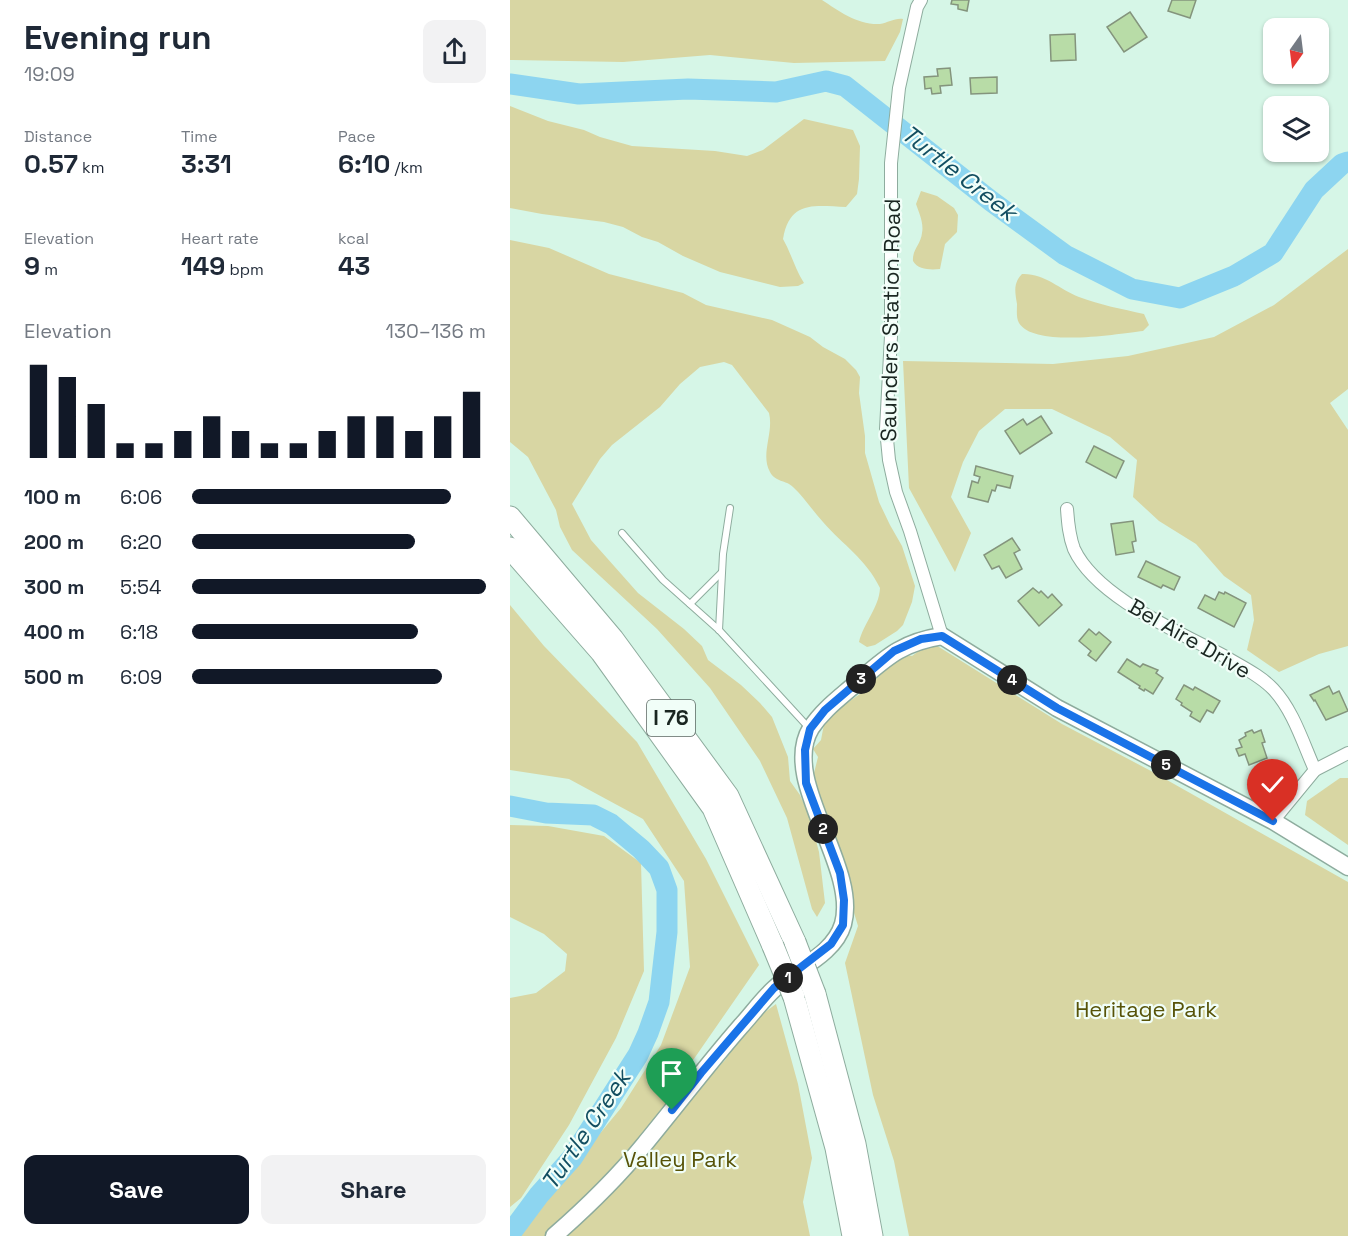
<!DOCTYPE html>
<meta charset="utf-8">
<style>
:root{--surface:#fff;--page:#f2f2f3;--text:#1f2937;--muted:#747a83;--accent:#111827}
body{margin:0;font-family:"Space Grotesk",sans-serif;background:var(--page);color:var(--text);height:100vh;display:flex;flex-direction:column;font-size:22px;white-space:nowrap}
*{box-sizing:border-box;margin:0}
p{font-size:20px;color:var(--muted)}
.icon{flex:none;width:33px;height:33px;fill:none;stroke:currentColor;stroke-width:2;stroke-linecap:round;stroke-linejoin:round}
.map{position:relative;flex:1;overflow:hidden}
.panel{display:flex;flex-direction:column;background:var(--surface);width:510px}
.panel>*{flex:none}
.needle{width:39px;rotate:194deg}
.tools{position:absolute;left:753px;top:18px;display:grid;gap:12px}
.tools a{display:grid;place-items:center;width:66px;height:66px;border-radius:12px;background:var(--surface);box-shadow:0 2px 4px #0004;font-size:30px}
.pin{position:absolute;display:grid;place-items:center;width:51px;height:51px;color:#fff;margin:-62px -26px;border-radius:50% 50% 50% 0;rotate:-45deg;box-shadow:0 0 6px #0007}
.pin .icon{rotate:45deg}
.km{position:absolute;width:30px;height:30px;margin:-15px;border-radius:50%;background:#222;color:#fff;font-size:16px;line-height:30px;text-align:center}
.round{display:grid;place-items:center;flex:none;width:63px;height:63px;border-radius:12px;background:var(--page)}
.summary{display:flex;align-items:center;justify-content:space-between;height:102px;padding:0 24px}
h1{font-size:33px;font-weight:700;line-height:45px}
.metrics{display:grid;grid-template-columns:repeat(3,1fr);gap:9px;height:102px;padding:6px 24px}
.metrics div{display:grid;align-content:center}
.metrics b{font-size:26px;font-weight:700}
.metrics small{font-size:16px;font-weight:400}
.metrics p{font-size:16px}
.chart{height:168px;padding:12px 24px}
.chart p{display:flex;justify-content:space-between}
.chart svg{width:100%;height:108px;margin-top:6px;stroke:var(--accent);stroke-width:6}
.action{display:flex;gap:12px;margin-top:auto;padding:12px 24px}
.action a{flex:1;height:69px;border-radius:12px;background:var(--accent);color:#fff;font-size:24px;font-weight:700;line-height:69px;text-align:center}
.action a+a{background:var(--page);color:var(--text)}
ul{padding:0 24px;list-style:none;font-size:20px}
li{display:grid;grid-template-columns:96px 72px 1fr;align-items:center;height:45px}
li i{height:15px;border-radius:8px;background:var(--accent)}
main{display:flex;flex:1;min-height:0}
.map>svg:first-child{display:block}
</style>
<main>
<section class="panel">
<div class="summary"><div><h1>Evening run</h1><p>19:09</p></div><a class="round"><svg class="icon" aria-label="share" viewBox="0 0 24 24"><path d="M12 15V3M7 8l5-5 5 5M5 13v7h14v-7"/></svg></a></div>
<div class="metrics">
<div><p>Distance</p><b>0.57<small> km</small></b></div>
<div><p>Time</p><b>3:31</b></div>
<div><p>Pace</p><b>6:10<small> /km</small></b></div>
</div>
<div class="metrics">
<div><p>Elevation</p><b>9<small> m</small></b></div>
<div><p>Heart rate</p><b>149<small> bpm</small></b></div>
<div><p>kcal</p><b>43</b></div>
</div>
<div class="chart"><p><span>Elevation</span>130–136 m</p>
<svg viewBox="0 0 160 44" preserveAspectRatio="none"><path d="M5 44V6M15 44V11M25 44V22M35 44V38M45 44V38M55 44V33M65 44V27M75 44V33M85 44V38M95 44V38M105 44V33M115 44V27M125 44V27M135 44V33M145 44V27M155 44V17"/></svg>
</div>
<ul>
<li><b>100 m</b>6:06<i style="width:88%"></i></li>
<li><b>200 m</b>6:20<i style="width:76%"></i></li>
<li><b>300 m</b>5:54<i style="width:100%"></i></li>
<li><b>400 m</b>6:18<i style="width:77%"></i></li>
<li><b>500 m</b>6:09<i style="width:85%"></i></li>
</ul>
<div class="action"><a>Save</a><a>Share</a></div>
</section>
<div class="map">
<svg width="838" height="1236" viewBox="0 0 838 1236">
<rect width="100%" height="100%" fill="#d6f6e7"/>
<g fill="#d8d6a3">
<path d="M0,0H312C329,11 347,25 370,24C378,23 384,18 393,19L390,32L375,61L284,63L200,55L113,62L3,60H0Z"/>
<path d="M0,106L38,121L74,130L90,137L122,146L205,151L237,156L253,150L294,119L343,130L350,146L349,179L347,194L336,207C304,206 280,200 273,239C281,253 285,269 294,283L288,286L270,287L210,272L173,256L148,242L132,237L113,227L94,222L32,214L0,208Z"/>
<path d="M411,191L427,196L444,208L448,215L447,232L435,244L430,269C421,270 408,270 403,261C402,250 411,244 412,233C414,223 409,213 406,204Z"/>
<path d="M0,240L39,248L99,274L173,293L196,305L262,320L300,337L313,347L335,359L346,370L350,377L349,393L355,436V453L369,502L380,525L392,546L405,586L402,602L393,625L387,631L365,645L357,647L349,642C354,622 369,608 370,588C356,559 333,545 313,522C302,510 294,497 283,487C276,480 265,482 260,472C250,454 264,433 259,413L222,365L214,362L190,367L170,384L150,407L102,445L90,459L62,504L81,540L128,593L174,629L192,646L198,660L231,685L250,703L262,717L278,757L280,781L290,795L300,818L309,852L315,903L307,917L302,909L277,818L250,761L200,688L147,629L62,550L50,527L46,510L18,457L0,442Z"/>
<path d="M838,249V389L820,403L838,430V646L809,654L769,672L737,650L744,620L741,595L714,576L686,544L649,521L623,497L627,460L600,437L542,409H495L469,431L453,462L441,497L461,533L445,572L399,488L393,361L543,364L618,356L704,337L764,305Z"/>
<path d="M512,274C534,273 549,289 569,297C590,305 612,309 634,314L639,325L633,331C608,334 524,348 509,323C506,318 507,310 507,304C505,292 503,283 512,274Z"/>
<path d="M0,605L34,646L127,742L196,859L249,965L179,1066L193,1084L215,1060L243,1021L266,1004L288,1084L302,1158L293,1202L300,1236H5L111,1108L151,1045L180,967L174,881L133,819L59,779L0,770Z"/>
<path d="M421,642L552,724L641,771L838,882V1236H399L384,1161L363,1095L335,963L348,926L303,777L308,757L303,749L311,740L315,719L354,691L373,670L394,654L402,656Z"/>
<path d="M830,778H838V845L795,815L797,801Z"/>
<path d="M0,825L38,826L94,836L131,863L134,971L106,1038L59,1125L11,1198L0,1207V998L26,993L55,971L57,954L34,934L0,917Z"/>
</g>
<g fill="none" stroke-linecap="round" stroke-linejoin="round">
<g stroke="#8dd5f0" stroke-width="21">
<path d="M0,84L69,94L178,89L266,92L316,81L335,86L481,201L555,255L622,289L670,298L724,276L763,253L804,190L832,164L838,162"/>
<path d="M0,806L36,813L83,815L101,824L131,849L149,868L157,890V932L149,1002L138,1033L128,1055L62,1158L29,1195L0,1234"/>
</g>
</g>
<g fill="#b8dca7" stroke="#84947d" stroke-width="1.5">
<path d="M442,0H459L457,11L448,9V5L441,4Z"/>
<path d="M662,0H686L680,18L658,11Z"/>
<path d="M620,12L637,37L614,52L597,27Z"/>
<path d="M565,34L566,60L541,61L540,35Z"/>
<path d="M440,68L442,85L430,86L431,93L422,94L421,88L415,89L414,77L428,76L427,69Z"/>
<path d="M487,77V93L461,94L460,78Z"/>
<path d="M531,416L542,433L510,454L495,431L513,419L517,425Z"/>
<path d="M584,446L614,461L606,478L576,462Z"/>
<path d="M466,466L503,476L500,488L487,485L485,491L482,490L478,502L458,497L462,481L468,483L470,477L464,475Z"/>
<path d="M623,521L626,541L622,542L624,552L606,555L601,524Z"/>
<path d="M502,538L510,550L504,553L512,569L496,578L489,566L482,569L474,555Z"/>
<path d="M636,561L670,577L664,590L653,585L651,588L628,577Z"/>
<path d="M523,588L529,593L531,591L538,598L542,594L552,605L529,626L508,601Z"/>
<path d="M709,592L714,594L715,592L736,603L724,627L688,608L695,595L705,600Z"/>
<path d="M579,629L586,635L589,632L601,642L586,661L578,655L581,651L569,641Z"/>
<path d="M617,659L630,667L633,664L648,670L646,673L653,678L643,694L635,689L634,691L629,688L630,686L608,672Z"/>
<path d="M674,685L683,690L685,687L710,701L703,713L697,710L690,722L680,716L682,712L671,705L672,703L666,699Z"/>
<path d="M819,686L823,694L829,691L838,711L816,720L805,700L804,701L800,695Z"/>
<path d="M742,730L744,733L751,730L755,742L752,743L757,758L739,765L735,754L729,756L726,749L732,747L729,740L736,736L735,733Z"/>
</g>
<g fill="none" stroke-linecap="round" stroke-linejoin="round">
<g stroke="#8eac9e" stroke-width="8">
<g id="lane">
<path d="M112,533L153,580L209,630L300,729"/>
<path d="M180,604L211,573"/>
<path d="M209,630L213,554L220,508"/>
</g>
</g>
<g stroke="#8eac9e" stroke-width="14">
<g id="street">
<path d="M411,0L407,7L389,88L381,163V336L376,429L379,460L386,492L400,531L432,636"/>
<path d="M557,509C558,523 559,536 564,549C586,597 669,632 714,656C730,666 750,675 763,689C783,710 793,743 805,770"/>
<path d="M763,821L805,770L838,753"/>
</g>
</g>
<g stroke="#8eac9e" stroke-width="19">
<path id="secondary" d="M44,1236C76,1208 106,1179 133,1146C166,1106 197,1065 231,1026C242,1014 252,1000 264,989C285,969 324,955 333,924C349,866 269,780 301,728C312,711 328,699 343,686C375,659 389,643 432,636L547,708L763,821L838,867"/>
</g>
<g stroke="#8eac9e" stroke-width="23">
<g id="highway">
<path d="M0,517L103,639L218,796L285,942"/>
<path d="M0,548L91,652L203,808L263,946"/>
<path d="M305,994L345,1144L362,1236"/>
<path d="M284,997L326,1148L343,1236"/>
</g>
</g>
<use href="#lane" stroke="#fff" stroke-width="6"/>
<use href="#street" stroke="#fff" stroke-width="12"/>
<use href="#secondary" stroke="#fff" stroke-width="16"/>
<use href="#highway" stroke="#fff" stroke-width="21"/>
<g stroke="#8eac9e" stroke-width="23" stroke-linecap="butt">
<g id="highway-bridge">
<path d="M285,942L305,994"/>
<path d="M263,946L284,997"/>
</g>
</g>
<use href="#highway-bridge" stroke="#fff" stroke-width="21"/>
</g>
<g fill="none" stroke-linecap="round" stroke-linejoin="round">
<g stroke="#fff" stroke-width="12">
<path id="route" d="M162,1110L191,1073L264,988L321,944L333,925L334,900L330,873L296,783L295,750L300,729L315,710L384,651L411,639L432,636L547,708L763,821"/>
</g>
<use href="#route" stroke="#1a73e8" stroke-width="8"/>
</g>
<g text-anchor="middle" stroke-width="4.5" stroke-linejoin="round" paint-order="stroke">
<rect fill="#f1fef8" stroke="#5a6762" stroke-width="1.5" x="137" y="700" width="48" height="36" rx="4.5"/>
<g font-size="21" font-weight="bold" fill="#1a2621">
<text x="161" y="725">I 76</text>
</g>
<g font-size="22" fill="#1a2621" stroke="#f1fef8">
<text transform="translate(380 320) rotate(-89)" y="8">Saunders Station Road</text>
<text transform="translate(680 638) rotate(30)" y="8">Bel Aire Drive</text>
</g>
<g font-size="22" fill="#575308" stroke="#f1fef8">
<text x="636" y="1017">Heritage Park</text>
<text x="170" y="1167">Valley Park</text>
</g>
<g font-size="24" font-style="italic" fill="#124e61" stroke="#f1fef8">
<text transform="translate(449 173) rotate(38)" y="8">Turtle Creek</text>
<text transform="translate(76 1130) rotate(-56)" y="8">Turtle Creek</text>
</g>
</g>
</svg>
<div class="tools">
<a><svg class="needle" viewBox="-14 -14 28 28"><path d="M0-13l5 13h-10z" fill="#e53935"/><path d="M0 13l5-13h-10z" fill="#747a83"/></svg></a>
<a><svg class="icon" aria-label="layers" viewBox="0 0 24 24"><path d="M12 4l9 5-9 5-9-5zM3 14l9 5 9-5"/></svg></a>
</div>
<div class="pin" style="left:162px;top:1110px;background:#1e9e55"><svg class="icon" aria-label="arrive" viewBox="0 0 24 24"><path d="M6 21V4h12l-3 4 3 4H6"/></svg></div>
<div class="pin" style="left:763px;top:821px;background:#d93025"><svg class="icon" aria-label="check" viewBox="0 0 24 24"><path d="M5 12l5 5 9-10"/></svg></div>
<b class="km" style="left:278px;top:978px">1</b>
<b class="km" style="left:313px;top:829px">2</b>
<b class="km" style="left:351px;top:679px">3</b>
<b class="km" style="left:502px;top:680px">4</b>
<b class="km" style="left:656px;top:765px">5</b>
</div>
</main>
